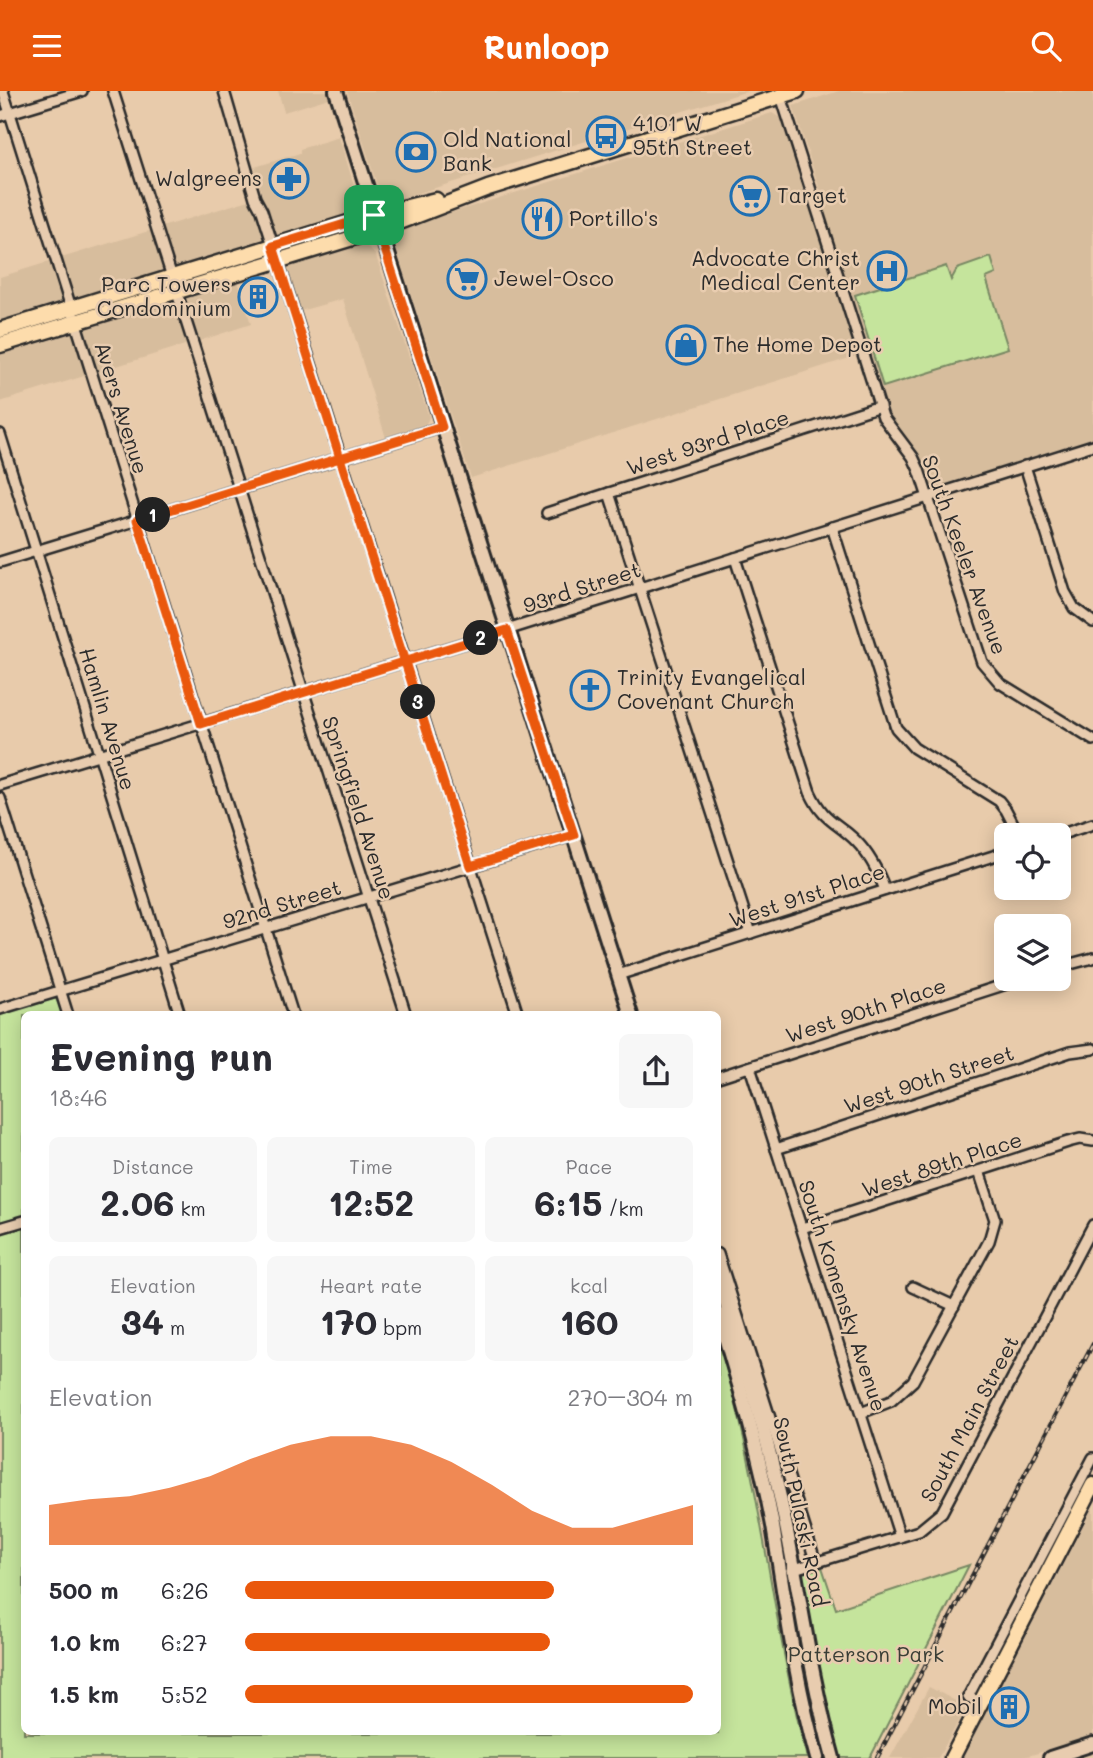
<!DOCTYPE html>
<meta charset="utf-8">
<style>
:root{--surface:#fff;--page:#f7f7f7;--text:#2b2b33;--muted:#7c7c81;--accent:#ea580c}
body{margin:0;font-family:Mali,sans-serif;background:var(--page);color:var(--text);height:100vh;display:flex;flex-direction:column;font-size:26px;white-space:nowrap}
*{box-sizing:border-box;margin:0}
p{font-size:23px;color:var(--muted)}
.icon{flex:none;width:38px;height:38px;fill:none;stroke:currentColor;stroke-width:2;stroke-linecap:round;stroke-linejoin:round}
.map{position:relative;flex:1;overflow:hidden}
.details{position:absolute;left:21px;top:920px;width:700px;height:724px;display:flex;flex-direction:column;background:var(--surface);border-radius:10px;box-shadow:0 4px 18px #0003}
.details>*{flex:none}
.controls{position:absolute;left:994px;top:732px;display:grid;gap:14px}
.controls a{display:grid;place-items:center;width:77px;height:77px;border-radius:10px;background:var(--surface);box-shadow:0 4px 18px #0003;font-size:35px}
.pin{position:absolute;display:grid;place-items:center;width:60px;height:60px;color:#fff;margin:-30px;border-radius:14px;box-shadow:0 4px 10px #0006}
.km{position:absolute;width:35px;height:35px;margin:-18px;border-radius:50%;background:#222;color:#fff;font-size:19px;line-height:35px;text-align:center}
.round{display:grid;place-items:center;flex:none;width:74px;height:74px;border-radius:10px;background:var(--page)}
.overview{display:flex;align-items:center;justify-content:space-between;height:119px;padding:0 28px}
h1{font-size:38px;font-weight:700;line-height:52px}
.metrics{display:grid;grid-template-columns:repeat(3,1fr);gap:10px;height:119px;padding:7px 28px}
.metrics div{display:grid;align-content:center;border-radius:10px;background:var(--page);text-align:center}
.metrics b{font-size:35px;font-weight:700}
.metrics small{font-size:19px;font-weight:400}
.metrics p{font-size:19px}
.chart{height:196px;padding:14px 28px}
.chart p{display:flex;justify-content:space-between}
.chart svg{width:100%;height:126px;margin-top:7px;fill:var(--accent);opacity:.7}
ul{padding:0 28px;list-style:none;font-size:23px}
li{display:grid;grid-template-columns:112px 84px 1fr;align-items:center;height:52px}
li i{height:18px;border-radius:9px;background:var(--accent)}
header{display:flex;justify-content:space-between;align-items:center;height:91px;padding:0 28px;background:var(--accent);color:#fff;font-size:32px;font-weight:700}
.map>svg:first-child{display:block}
</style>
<header><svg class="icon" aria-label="menu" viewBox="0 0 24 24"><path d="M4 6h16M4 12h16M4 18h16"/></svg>Runloop<svg class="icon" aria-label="search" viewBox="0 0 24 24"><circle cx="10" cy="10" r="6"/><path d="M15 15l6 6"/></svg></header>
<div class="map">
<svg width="1093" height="1667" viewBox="0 0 1093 1667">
<rect width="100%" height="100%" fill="#e8cbab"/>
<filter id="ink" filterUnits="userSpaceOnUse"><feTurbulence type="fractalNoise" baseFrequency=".0143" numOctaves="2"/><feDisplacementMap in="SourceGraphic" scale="14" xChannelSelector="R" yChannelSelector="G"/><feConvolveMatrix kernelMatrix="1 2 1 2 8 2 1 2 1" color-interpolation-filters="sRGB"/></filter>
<g filter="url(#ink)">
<g fill="#d7bd9d">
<path d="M278,0H327L329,7L284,21Z"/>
<path d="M347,0H748L396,109L386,107L378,97Z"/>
<path d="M839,0H1093V350L1065,359L1060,357L937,397L931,395L920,366L897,338L890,325L822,117L825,115L793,15Z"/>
<path d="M772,22L782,28L859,264L471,387L399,167L396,152L402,141L418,132Z"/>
<path d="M339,46L358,107L357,114L348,126L0,234V186L262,105L255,76L300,62V58Z"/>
<path d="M359,154L368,156L376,165L429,326L425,335L386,347L343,208L300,220L287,174Z"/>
<path d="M238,190L251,233L199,250L186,205Z"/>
<path d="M175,209L188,253L0,311V263Z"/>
<path d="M1093,1416V1646L1021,1667H962Z"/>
<path d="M929,1596L967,1616L938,1667H890Z"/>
</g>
<g fill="#c5e49c" stroke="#788864" stroke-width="2">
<path d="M991,166L996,183L986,187L1008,257L883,296L855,204L946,175L951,189L957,178Z"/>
<path d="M56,907L63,924H24V1126L0,1133V923Z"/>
<path d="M24,1135V1642H718V1249C761,1385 771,1529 807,1667H0V1142Z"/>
<path d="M969,1474L870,1667H840L823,1603L800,1483L822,1476L836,1518Z"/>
</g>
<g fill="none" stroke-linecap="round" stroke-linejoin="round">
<g stroke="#2b2b2b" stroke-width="14">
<g id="minor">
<path d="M3,0L293,924"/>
<path d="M113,0L406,924"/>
<path d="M224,0L255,107L262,120L294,220L518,924"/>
<path d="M780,2L883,326L913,366L919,379L982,571L1000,592L1093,649"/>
<path d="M0,25L82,0"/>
<path d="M0,343L180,924"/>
<path d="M1025,375L1065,501L1074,517L1093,531"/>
<path d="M609,402L751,842"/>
<path d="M547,422L880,315"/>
<path d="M832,436L896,637L914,657L999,710L1006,719L1019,744"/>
<path d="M735,467L810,701C824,731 836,730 856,750C870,764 878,780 885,799"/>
<path d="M0,471L442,336"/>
<path d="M0,694L507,539L1093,354"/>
<path d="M0,707L68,924"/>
<path d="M1059,744L1093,733"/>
<path d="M1059,876L1093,867"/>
<path d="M618,884L1006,761"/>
<path d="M0,918L574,744"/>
<path d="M750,976L900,1446"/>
<path d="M718,986L1025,887"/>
<path d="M776,1058L1070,961L1093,958"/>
<path d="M0,1137L24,1130"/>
<path d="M802,1137L1068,1051L1080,1048L1093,1050"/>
<path d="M718,1163L816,1472"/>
<path d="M913,1196L954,1215"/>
<path d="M861,1322L891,1310L913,1290L989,1150L995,1129L979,1080"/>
<path d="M791,1479L919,1440L942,1421L1093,1134"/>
<path d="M981,1611L968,1606L1093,1367"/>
</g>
</g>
<g stroke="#2b2b2b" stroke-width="18">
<g id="secondary">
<path d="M336,0L631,924"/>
<path d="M718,1187C740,1259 764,1332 780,1406C799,1493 809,1581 833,1667"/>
<path d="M718,1223C739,1292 760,1364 773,1435C786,1515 795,1589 817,1667"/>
<path d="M1050,1667L1093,1653"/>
</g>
</g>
<g stroke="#2b2b2b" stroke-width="19">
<g id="primary">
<path d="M0,239L374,124L436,109"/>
<path d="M0,254L379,139L488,97L797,0"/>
<path d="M952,1667L1093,1394"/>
</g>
</g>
<use href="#minor" stroke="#e8ccaf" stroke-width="9"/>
<use href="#secondary" stroke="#e8ccaf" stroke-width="12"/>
<use href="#primary" stroke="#fddcac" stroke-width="14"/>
<g stroke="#2b2b2b" stroke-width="4.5">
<path id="rail" d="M877,1667L1093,1253"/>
</g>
<use href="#rail" stroke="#e8ccaf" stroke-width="2" stroke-dasharray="5" stroke-linecap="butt"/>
</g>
</g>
<g fill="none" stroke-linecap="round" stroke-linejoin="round" filter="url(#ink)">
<g stroke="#fff" stroke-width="14">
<path id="route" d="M374,124L273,155L340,367L137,429L201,633L507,539L574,744L470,775C449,707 427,639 405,571L402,562L340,367L442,336L374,124"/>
</g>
<use href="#route" stroke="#ea580c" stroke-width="9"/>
</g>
<defs>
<g id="bus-ring" transform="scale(2.0125)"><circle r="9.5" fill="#e8ccaf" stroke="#1f6fb2" stroke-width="1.5"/><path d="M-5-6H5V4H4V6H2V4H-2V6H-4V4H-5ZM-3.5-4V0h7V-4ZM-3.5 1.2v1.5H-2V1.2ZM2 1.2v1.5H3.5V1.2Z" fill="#1f6fb2"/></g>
<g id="bank-ring" transform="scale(2.0125)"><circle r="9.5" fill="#e8ccaf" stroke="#1f6fb2" stroke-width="1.5"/><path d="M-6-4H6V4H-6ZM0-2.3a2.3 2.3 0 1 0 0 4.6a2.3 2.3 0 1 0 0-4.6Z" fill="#1f6fb2"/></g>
<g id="pharmacy-ring" transform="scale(2.0125)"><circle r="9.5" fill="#e8ccaf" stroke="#1f6fb2" stroke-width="1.5"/><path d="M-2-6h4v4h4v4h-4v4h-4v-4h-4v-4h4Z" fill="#1f6fb2"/></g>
<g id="supermarket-ring" transform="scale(2.0125)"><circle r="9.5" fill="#e8ccaf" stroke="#1f6fb2" stroke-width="1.5"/><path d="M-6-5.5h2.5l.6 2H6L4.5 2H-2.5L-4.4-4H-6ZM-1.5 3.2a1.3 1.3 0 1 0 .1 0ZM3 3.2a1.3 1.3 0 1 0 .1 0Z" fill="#1f6fb2"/></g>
<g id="restaurant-ring" transform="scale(2.0125)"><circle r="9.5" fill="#e8ccaf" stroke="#1f6fb2" stroke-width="1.5"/><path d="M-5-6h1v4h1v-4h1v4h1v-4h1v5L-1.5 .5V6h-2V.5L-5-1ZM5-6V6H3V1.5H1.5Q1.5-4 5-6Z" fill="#1f6fb2"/></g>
<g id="hospital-ring" transform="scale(2.0125)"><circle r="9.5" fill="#e8ccaf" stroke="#1f6fb2" stroke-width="1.5"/><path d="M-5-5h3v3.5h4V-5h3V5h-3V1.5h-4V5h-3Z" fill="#1f6fb2"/></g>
<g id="building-ring" transform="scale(2.0125)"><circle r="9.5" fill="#e8ccaf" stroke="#1f6fb2" stroke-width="1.5"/><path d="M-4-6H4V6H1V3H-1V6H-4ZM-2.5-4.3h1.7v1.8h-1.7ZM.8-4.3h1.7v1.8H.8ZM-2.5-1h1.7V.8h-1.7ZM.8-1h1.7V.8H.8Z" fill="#1f6fb2"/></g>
<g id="shop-ring" transform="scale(2.0125)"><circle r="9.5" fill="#e8ccaf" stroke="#1f6fb2" stroke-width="1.5"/><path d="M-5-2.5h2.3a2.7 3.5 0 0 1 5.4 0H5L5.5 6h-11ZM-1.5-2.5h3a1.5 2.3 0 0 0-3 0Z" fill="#1f6fb2"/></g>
<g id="church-ring" transform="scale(2.0125)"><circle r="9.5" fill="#e8ccaf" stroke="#1f6fb2" stroke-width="1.5"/><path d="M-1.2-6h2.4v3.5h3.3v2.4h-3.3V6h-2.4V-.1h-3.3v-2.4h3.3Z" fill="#1f6fb2"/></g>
</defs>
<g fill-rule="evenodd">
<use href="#bus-ring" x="606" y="45"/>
<use href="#bank-ring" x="416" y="61"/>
<use href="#pharmacy-ring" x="289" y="88"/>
<use href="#supermarket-ring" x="750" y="105"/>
<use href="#restaurant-ring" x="542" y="128"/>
<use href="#hospital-ring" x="887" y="180"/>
<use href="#supermarket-ring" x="467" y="188"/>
<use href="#building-ring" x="258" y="206"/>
<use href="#shop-ring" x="686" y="254"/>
<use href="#church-ring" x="590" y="599"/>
<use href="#building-ring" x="1009" y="1616"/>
</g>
<g text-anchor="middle" stroke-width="5" stroke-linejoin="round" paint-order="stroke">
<g font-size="21" fill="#2b2b2b" stroke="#e8ccaf" text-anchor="start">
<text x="633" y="40">4101 W<tspan x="633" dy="24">95th Street</tspan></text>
<text x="443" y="56">Old National<tspan x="443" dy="24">Bank</tspan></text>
<text x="262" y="95" text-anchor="end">Walgreens</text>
<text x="777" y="112">Target</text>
<text x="569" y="135">Portillo's</text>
<text x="860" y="175" text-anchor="end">Advocate Christ<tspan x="860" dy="24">Medical Center</tspan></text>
<text x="494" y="195">Jewel-Osco</text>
<text x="231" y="201" text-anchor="end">Parc Towers<tspan x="231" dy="24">Condominium</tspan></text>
<text x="713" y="261">The Home Depot</text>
<text x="617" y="594">Trinity Evangelical<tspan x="617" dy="24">Covenant Church</tspan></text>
<text x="982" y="1623" text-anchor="end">Mobil</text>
</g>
<g font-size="21" fill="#2b2b2b" stroke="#e8ccaf">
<text transform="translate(121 317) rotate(73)" y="7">Avers Avenue</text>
<text transform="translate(708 352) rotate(-18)" y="7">West 93rd Place</text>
<text transform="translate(964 464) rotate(70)" y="7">South Keeler Avenue</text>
<text transform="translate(582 497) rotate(-18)" y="7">93rd Street</text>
<text transform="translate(107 628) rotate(73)" y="7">Hamlin Avenue</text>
<text transform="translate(358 717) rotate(72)" y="7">Springfield Avenue</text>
<text transform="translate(807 805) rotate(-18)" y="7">West 91st Place</text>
<text transform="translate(282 814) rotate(-17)" y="7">92nd Street</text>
<text transform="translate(866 920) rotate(-18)" y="7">West 90th Place</text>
<text transform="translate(929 989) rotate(-18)" y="7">West 90th Street</text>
<text transform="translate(942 1074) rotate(-18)" y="7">West 89th Place</text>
<text transform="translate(842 1205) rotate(72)" y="7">South Komensky Avenue</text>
<text transform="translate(970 1328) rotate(-62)" y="7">South Main Street</text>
<text transform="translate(800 1421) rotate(78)" y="7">South Pulaski Road</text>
</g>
<g font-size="21" fill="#3a3e36" stroke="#e8ccaf">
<text x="866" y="1571">Patterson Park</text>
</g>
</g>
</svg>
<div class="controls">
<a><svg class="icon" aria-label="locate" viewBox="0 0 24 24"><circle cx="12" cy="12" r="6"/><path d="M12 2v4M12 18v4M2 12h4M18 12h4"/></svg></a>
<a><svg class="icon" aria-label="layers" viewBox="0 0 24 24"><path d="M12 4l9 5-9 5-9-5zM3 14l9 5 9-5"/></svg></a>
</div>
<div class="pin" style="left:374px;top:124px;background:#1e9e55"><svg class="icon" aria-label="arrive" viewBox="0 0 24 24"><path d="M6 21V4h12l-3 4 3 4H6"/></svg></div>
<b class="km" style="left:153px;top:424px">1</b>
<b class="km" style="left:481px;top:547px">2</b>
<b class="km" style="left:418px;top:611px">3</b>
<section class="details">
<div class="overview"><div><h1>Evening run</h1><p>18:46</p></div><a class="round"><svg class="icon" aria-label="share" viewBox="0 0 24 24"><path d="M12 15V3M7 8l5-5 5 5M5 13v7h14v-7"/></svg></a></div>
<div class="metrics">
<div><p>Distance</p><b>2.06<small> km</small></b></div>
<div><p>Time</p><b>12:52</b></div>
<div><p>Pace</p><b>6:15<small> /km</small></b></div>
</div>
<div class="metrics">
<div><p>Elevation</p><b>34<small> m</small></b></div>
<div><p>Heart rate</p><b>170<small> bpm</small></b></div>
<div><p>kcal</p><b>160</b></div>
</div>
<div class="chart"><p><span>Elevation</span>270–304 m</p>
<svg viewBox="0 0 160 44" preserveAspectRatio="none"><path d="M0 44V30L10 28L20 27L30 24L40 20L50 14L60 9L70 6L80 6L90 9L100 15L110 23L120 32L130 38L140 38L150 34L160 30V44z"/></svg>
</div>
<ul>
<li><b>500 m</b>6:26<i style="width:69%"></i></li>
<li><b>1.0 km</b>6:27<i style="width:68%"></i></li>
<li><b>1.5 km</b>5:52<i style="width:100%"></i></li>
</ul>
</section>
</div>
